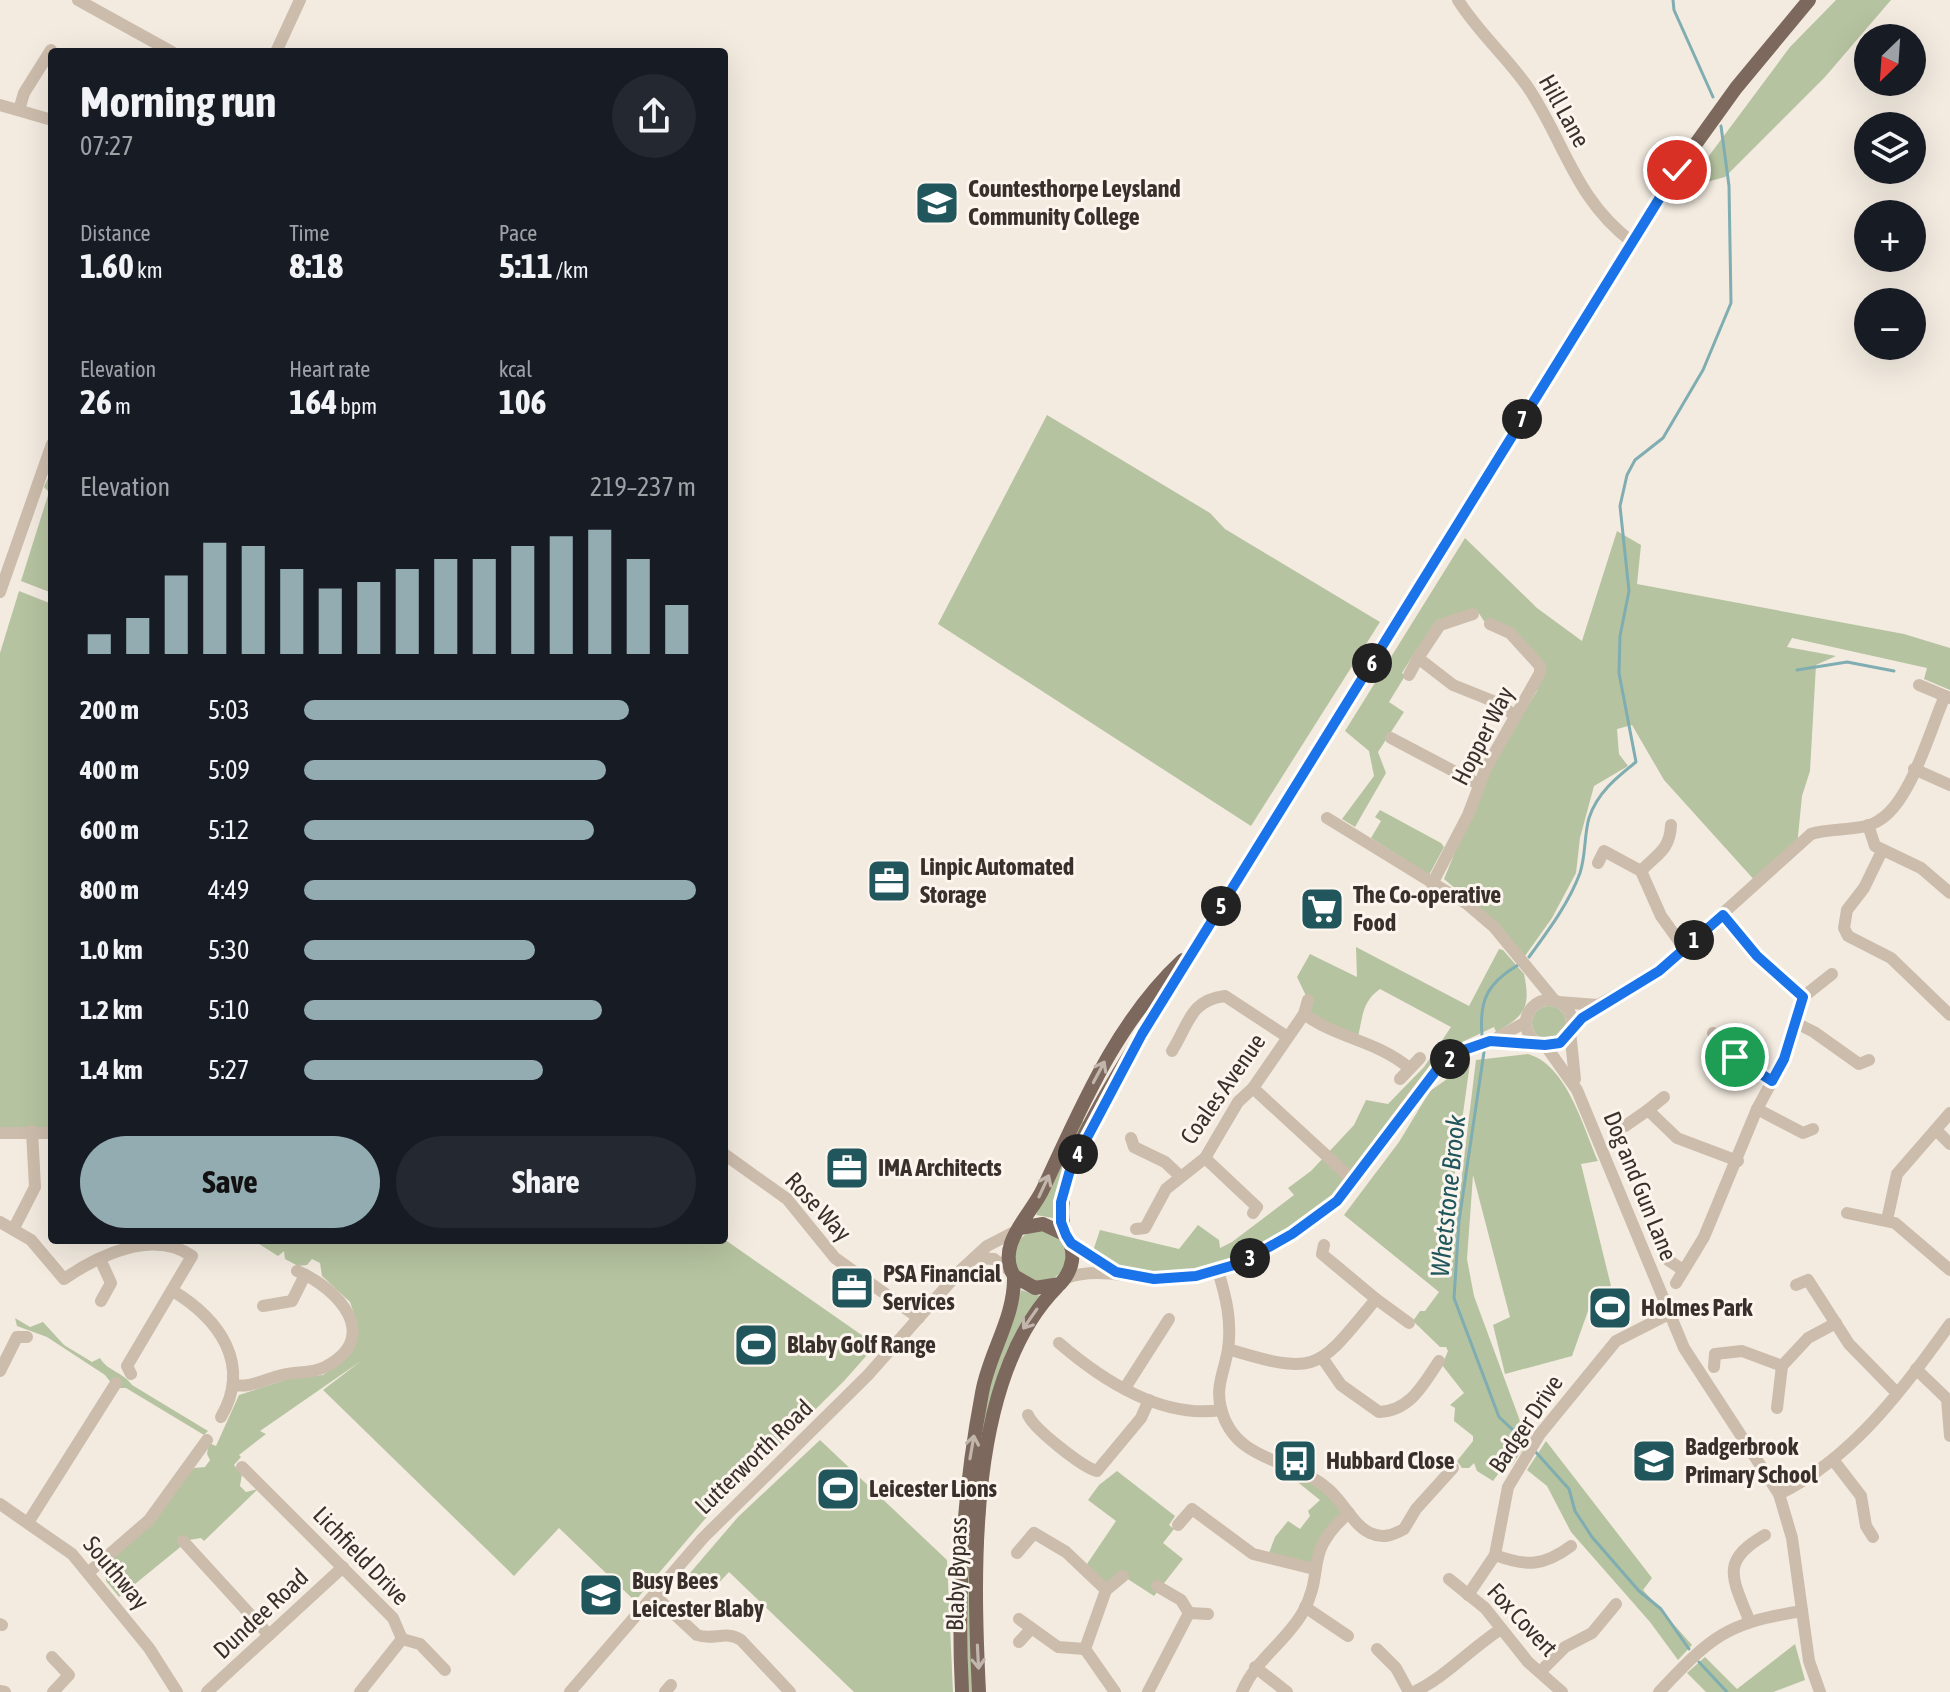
<!DOCTYPE html>
<meta charset="utf-8">
<style>
:root{--surface:#171b24;--page:#242831;--text:#f1f3f6;--muted:#9ea1a6;--accent:#93acb1}
body{margin:0;font-family:"Asap Condensed",sans-serif;background:var(--page);color:var(--text);height:100vh;display:flex;flex-direction:column;font-size:30px;white-space:nowrap}
*{box-sizing:border-box;margin:0}
p{font-size:26px;color:var(--muted)}
.icon{flex:none;width:44px;height:44px;fill:none;stroke:currentColor;stroke-width:2;stroke-linecap:round;stroke-linejoin:round}
.map{position:relative;flex:1;overflow:hidden}
.side{position:absolute;left:48px;top:48px;width:680px;height:1196px;display:flex;flex-direction:column;background:var(--surface);border-radius:8px;box-shadow:0 8px 32px #0002}
.side>*{flex:none}
.needle{width:52px;rotate:205deg}
.controls{position:absolute;left:1854px;top:24px;display:grid;gap:16px}
.controls a{display:grid;place-items:center;width:72px;height:72px;border-radius:50%;background:var(--surface);box-shadow:0 8px 32px #0002;font-size:40px}
.pin{position:absolute;display:grid;place-items:center;width:68px;height:68px;color:#fff;margin:-34px;border:4px solid #fff;border-radius:50%;box-shadow:0 2px 8px #0007}
.km{position:absolute;width:40px;height:40px;margin:-20px;border-radius:50%;background:#222;color:#fff;font-size:22px;line-height:40px;text-align:center}
.round{display:grid;place-items:center;flex:none;width:84px;height:84px;border-radius:42px;background:var(--page)}
.summary{display:flex;align-items:center;justify-content:space-between;height:136px;padding:0 32px}
h1{font-size:44px;font-weight:700;line-height:60px}
.figures{display:grid;grid-template-columns:repeat(3,1fr);gap:12px;height:136px;padding:8px 32px}
.figures div{display:grid;align-content:center}
.figures b{font-size:34px;font-weight:700}
.figures small{font-size:22px;font-weight:400}
.figures p{font-size:22px}
.chart{height:224px;padding:16px 32px}
.chart p{display:flex;justify-content:space-between}
.chart svg{width:100%;height:144px;margin-top:8px;stroke:var(--accent);stroke-width:6}
.cta{display:flex;gap:16px;margin-top:auto;padding:16px 32px}
.cta a{flex:1;height:92px;border-radius:48px;background:var(--accent);color:#111;font-size:32px;font-weight:700;line-height:92px;text-align:center}
.cta a+a{background:var(--page);color:var(--text)}
ul{padding:0 32px;list-style:none;font-size:26px}
li{display:grid;grid-template-columns:128px 96px 1fr;align-items:center;height:60px}
li i{height:20px;border-radius:10px;background:var(--accent)}
.map>svg:first-child{display:block}
</style>
<div class="map">
<svg width="1950" height="1692" viewBox="0 0 1950 1692">
<rect width="100%" height="100%" fill="#f3ebe0"/>
<g fill="#b6c3a0">
<path d="M1836,0H1891L1825,77L1725,177L1685,188L1790,47Z"/>
<path d="M1047,415L1210,513L1225,529L1380,622L1251,826L938,624Z"/>
<path d="M52,469V593L21,581L49,492L44,487Z"/>
<path d="M1617,531L1641,545L1637,584L1904,634L1950,648V690L1924,679L1927,668L1792,638L1787,647L1836,656L1816,665L1810,771L1802,796L1797,846L1757,883L1664,780L1632,725L1617,729L1619,754L1628,766L1594,786L1580,838L1576,873L1552,918L1525,956L1500,926L1444,879L1490,766L1537,691L1539,659L1486,624L1476,609C1435,615 1423,640 1402,673L1405,676L1389,702L1404,712L1378,752L1386,773L1355,827L1342,819L1374,776L1369,751L1345,731L1465,538L1537,608L1582,641Z"/>
<path d="M19,591L52,604V1128L0,1129V653Z"/>
<path d="M1380,810L1441,843L1444,847L1429,875L1371,838L1381,821L1375,817Z"/>
<path d="M1356,947L1469,1006L1499,949L1503,950L1524,974C1531,1007 1525,1016 1496,1032L1494,1027L1445,1050L1438,1068L1337,1201L1238,1264L1156,1273L1124,1269L1116,1272L1092,1254L1100,1230L1179,1249L1198,1225L1219,1240L1220,1248L1232,1242L1294,1195L1288,1188L1311,1171L1354,1125L1366,1100L1388,1104L1424,1067L1451,1027L1380,989C1360,1003 1363,1021 1357,1040L1304,1014L1308,1000L1297,977L1310,954L1357,977Z"/>
<circle cx="1549" cy="1023" r="17"/>
<path d="M1528,1054C1567,1065 1583,1127 1598,1161L1581,1164L1611,1286L1606,1294L1593,1297L1572,1356L1505,1374L1493,1325L1510,1317L1473,1175L1467,1259L1474,1296L1523,1429L1532,1435L1512,1465L1504,1466L1493,1481L1477,1471L1474,1463L1469,1468H1462L1457,1461L1473,1441V1436L1454,1421L1455,1408L1450,1405L1464,1393L1442,1365L1448,1351L1446,1347H1440L1413,1321L1420,1311H1425L1439,1292L1344,1215L1399,1142L1430,1091L1470,1063L1441,1273H1450L1476,1060Z"/>
<path d="M1081,1119L1086,1124L1056,1191L1053,1218L1036,1215Z"/>
<circle cx="1040" cy="1256" r="26"/>
<path d="M724,1239L876,1345L844,1381L705,1519L635,1601L559,1528L514,1576L323,1390L361,1361L260,1431L266,1434L239,1455L241,1457L234,1465L242,1474L240,1486L246,1492L258,1489L204,1541L201,1538L189,1540L119,1597L106,1581L105,1564L194,1468L205,1467L210,1460L207,1454L209,1443L216,1446L239,1395L288,1379L323,1375L338,1365L355,1317L350,1302L322,1276L320,1263L312,1259L307,1265L298,1266L285,1259L284,1251L278,1256L253,1240Z"/>
<path d="M1021,1290L1041,1296C1017,1326 1002,1355 993,1392L974,1692H968L967,1546L988,1387L1012,1325Z"/>
<path d="M15,1318L30,1327L43,1322L64,1345L92,1362L100,1358C107,1371 122,1371 132,1385L208,1431L204,1435L126,1388H115L105,1375L47,1337L17,1326Z"/>
<path d="M820,1440L947,1560L953,1692H854L729,1572L710,1592L690,1573L738,1517Z"/>
<path d="M1546,1441L1652,1578L1643,1590L1692,1645L1678,1660L1650,1622L1571,1532L1547,1486L1527,1470Z"/>
<path d="M1296,1469L1349,1513L1314,1569L1267,1558L1275,1537L1288,1521L1300,1529L1310,1516L1308,1511L1320,1500L1285,1472Z"/>
<path d="M1117,1471L1175,1516L1169,1525L1174,1529L1163,1543L1183,1559L1154,1596L1123,1576L1106,1590L1087,1564L1116,1521L1088,1500L1099,1485Z"/>
<path d="M1795,1644L1805,1680L1773,1692H1706L1687,1673L1705,1657L1737,1689Z"/>
</g>
<g fill="none" stroke-linecap="round" stroke-linejoin="round">
<g stroke="#7fadb1" stroke-width="3">
<path d="M1673,0L1674,10L1713,97"/>
<path d="M1797,670L1847,662L1894,671"/>
<path d="M1529,957C1548,931 1569,903 1580,873C1586,855 1584,835 1589,818C1597,793 1617,777 1636,762L1619,673L1620,636L1629,591L1620,506L1627,475L1635,460L1663,438L1703,370L1731,303L1729,186L1721,126"/>
<path d="M1482,1035C1479,999 1488,983 1518,965"/>
<path d="M1484,1052L1459,1221L1454,1298L1499,1417L1528,1444"/>
<path d="M1533,1449L1569,1489L1575,1511L1592,1537L1639,1591L1661,1609L1689,1649"/>
<path d="M1699,1662L1727,1692"/>
</g>
<g stroke="#ccbcac" stroke-width="12">
<path d="M78,0L172,52"/>
<path d="M1458,0C1478,32 1506,56 1527,86C1565,142 1574,198 1632,242"/>
<path d="M276,52L300,0"/>
<path d="M0,105L52,120"/>
<path d="M19,110L24,93L51,50"/>
<path d="M0,592L52,444"/>
<path d="M1473,614L1440,625L1418,658L1453,685L1493,701L1516,716"/>
<path d="M1409,675L1418,658"/>
<path d="M1919,685L1950,698"/>
<path d="M1391,738L1480,785"/>
<path d="M1914,769L1950,785"/>
<path d="M1327,818L1467,904L1494,927L1555,1001"/>
<path d="M1868,825L1875,846L1921,868L1950,893"/>
<path d="M1882,851L1864,888L1847,910L1844,928L1848,936L1891,958L1950,1015"/>
<path d="M1598,863L1604,851L1641,871L1661,916L1684,948"/>
<path d="M1641,871C1657,854 1670,850 1671,825"/>
<path d="M1432,884L1468,815L1486,768L1540,673V666L1510,633L1490,624"/>
<path d="M1803,997L1832,974"/>
<circle cx="1549" cy="1023" r="23"/>
<path d="M1558,1002L1598,1005"/>
<path d="M1304,1014C1336,1038 1377,1041 1408,1067"/>
<path d="M1796,1023L1814,1032L1859,1064L1869,1060"/>
<path d="M1571,1028L1598,1005L1659,971L1811,834C1832,827 1860,832 1878,821C1911,803 1930,729 1945,696"/>
<path d="M1570,1031L1575,1079"/>
<path d="M1713,1033L1723,1047L1772,1081"/>
<path d="M1493,1040L1526,1022"/>
<path d="M1545,1045L1577,1090L1684,1348L1779,1494L1792,1538L1809,1661L1820,1692"/>
<path d="M1172,1051C1189,1024 1190,1000 1225,996L1286,1036"/>
<path d="M1400,1079L1420,1058"/>
<path d="M1253,1088L1354,1181"/>
<path d="M1757,1109L1803,1133L1813,1129"/>
<path d="M1648,1110L1664,1097"/>
<path d="M1625,1126L1648,1110L1677,1138L1738,1161"/>
<path d="M1936,1130L1950,1144"/>
<path d="M0,1133H52"/>
<path d="M1131,1138L1134,1147L1165,1162L1180,1176"/>
<path d="M724,1154L787,1199L835,1258L919,1318"/>
<path d="M1205,1158L1257,1207L1253,1213"/>
<path d="M1847,1213L1895,1223L1950,1270"/>
<path d="M1887,1220L1897,1174L1950,1113"/>
<path d="M0,1222L31,1240L64,1279C99,1255 153,1229 192,1256L127,1366L131,1374"/>
<path d="M14,1228L35,1187L32,1131"/>
<path d="M1136,1229L1145,1228L1166,1189L1205,1158L1238,1102L1253,1088L1304,1014L1308,1000"/>
<path d="M1071,1243L1113,1271"/>
<path d="M974,1258L994,1259L1010,1271"/>
<path d="M100,1259L111,1283L101,1301"/>
<path d="M1668,1260L1683,1270"/>
<path d="M1218,1271C1226,1297 1232,1321 1228,1349C1225,1370 1215,1386 1221,1408C1234,1463 1293,1458 1328,1489C1343,1501 1352,1524 1370,1533C1383,1539 1393,1535 1404,1529L1416,1509L1453,1468"/>
<path d="M1066,1278C1095,1268 1120,1276 1150,1278C1180,1281 1218,1276 1244,1261C1276,1244 1310,1226 1336,1201C1384,1155 1417,1055 1488,1042C1505,1039 1525,1043 1543,1045"/>
<path d="M1676,1283L1704,1237L1757,1109L1784,1059L1803,997L1757,956L1723,915"/>
<path d="M1796,1285L1808,1280L1849,1344L1897,1393"/>
<path d="M173,1291C219,1319 252,1364 221,1417"/>
<path d="M1376,1299L1409,1323"/>
<path d="M263,1306L292,1301L305,1275"/>
<path d="M1059,1343C1102,1380 1162,1419 1221,1410"/>
<path d="M1228,1349C1319,1377 1318,1369 1376,1299L1322,1254L1324,1245"/>
<path d="M1323,1359L1341,1385L1379,1412C1410,1411 1423,1385 1439,1361"/>
<path d="M1714,1367L1715,1354L1742,1351L1782,1366L1808,1338L1836,1323"/>
<path d="M1916,1369L1947,1399L1950,1436"/>
<path d="M0,1371L17,1337H27"/>
<path d="M233,1385C251,1388 265,1379 282,1375C296,1371 312,1374 325,1367C383,1337 338,1288 297,1271"/>
<path d="M1125,1388L1169,1319"/>
<path d="M1777,1408L1782,1366"/>
<path d="M1028,1415C1034,1429 1082,1467 1097,1471L1141,1418L1149,1400"/>
<path d="M1834,1461L1861,1496L1866,1526L1873,1537"/>
<path d="M242,1467L393,1618L402,1639L420,1644L445,1670"/>
<path d="M1779,1494C1853,1458 1903,1389 1950,1324"/>
<path d="M0,1504L72,1554L149,1648L177,1692"/>
<path d="M29,1521L116,1383"/>
<path d="M1178,1525L1192,1509L1253,1554L1314,1569"/>
<path d="M183,1541L269,1635"/>
<path d="M1017,1553L1034,1533L1066,1552L1106,1590"/>
<path d="M1495,1555C1527,1567 1544,1566 1571,1546"/>
<path d="M89,1572L149,1520L207,1440"/>
<path d="M1449,1579L1485,1608L1528,1662L1562,1692"/>
<path d="M654,1595L697,1635C713,1641 726,1630 741,1640L790,1692"/>
<path d="M1468,1595L1495,1555L1508,1487L1540,1434L1616,1341L1669,1314"/>
<path d="M1305,1607L1348,1636"/>
<path d="M1189,1613L1208,1614"/>
<path d="M1019,1619L1058,1647L1085,1649"/>
<path d="M1749,1620C1732,1577 1720,1561 1765,1535"/>
<path d="M0,1624L2,1625"/>
<path d="M1019,1642L1031,1629"/>
<path d="M1377,1649L1396,1668L1409,1692"/>
<path d="M52,1657L69,1675L53,1692"/>
<path d="M1255,1667L1287,1692"/>
<path d="M1540,1672L1565,1647L1592,1633L1616,1604"/>
<path d="M0,1691L5,1692"/>
<path d="M207,1692L343,1567"/>
<path d="M360,1692L402,1639"/>
<path d="M570,1692L703,1538L868,1375L960,1271L987,1246L1016,1231"/>
<path d="M665,1692L671,1685"/>
<path d="M1115,1692L1085,1649L1106,1590L1123,1576"/>
<path d="M1148,1692L1189,1613L1181,1600L1157,1586"/>
<path d="M1242,1692C1255,1660 1286,1642 1303,1612C1326,1570 1302,1553 1349,1513"/>
<path d="M1414,1692C1447,1676 1470,1649 1501,1629"/>
<path d="M1659,1692C1711,1637 1725,1623 1802,1611"/>
</g>
<g stroke="#7c685c" stroke-width="14">
<path d="M1020,1228L1043,1224L1066,1235C1077,1252 1073,1270 1060,1284L1035,1288L1014,1276C995,1245 1031,1215 1043,1189C1081,1108 1116,1022 1183,960"/>
<path d="M1066,1235C1045,1180 1114,1083 1142,1034L1677,170L1736,88L1809,0"/>
<path d="M962,1692C957,1591 963,1493 982,1393C989,1352 1015,1319 1014,1276"/>
<path d="M979,1692C973,1571 967,1378 1057,1287"/>
</g>
</g>
<defs><path id="oneway-shaft" d="M-6 0H5M1.5-3L5.5 0L1.5 3" fill="none" stroke-width="1.6" stroke-linecap="round" stroke-linejoin="round" transform="scale(2)"/></defs>
<g stroke="#c2b6ac">
<use href="#oneway-shaft" transform="translate(1099 1072) rotate(-62)"/>
<use href="#oneway-shaft" transform="translate(1044 1186) rotate(-65)"/>
<use href="#oneway-shaft" transform="translate(1030 1319) rotate(125)"/>
<use href="#oneway-shaft" transform="translate(972 1447) rotate(-80)"/>
<use href="#oneway-shaft" transform="translate(978 1657) rotate(87)"/>
</g>
<g fill="none" stroke-linecap="round" stroke-linejoin="round">
<g stroke="#fff" stroke-width="16">
<path id="route" d="M1677,170L1142,1034L1070,1170L1061,1202V1222L1066,1235L1071,1243L1116,1272L1154,1279L1196,1276L1241,1263L1292,1234L1337,1201L1438,1068L1464,1050L1490,1041L1545,1045L1560,1043L1582,1018L1659,971L1723,915L1757,956L1803,997L1784,1059L1772,1081L1735,1057"/>
</g>
<use href="#route" stroke="#1a73e8" stroke-width="10"/>
</g>
<defs>
<g id="school-square" transform="scale(2.3)"><rect x="-9" y="-9" width="18" height="18" rx="4" fill="#20565c" stroke="#fbf5ed"/><path d="M0-5L7-2L0 1L-7-2ZM-4 1L0 2.5L4 1V4Q0 6-4 4Z" fill="#fff"/></g>
<g id="office-square" transform="scale(2.3)"><rect x="-9" y="-9" width="18" height="18" rx="4" fill="#20565c" stroke="#fbf5ed"/><path d="M-6-3h4V-5.5h4V-3h4V5H-6ZM-1-4.5V-3h2v-1.5ZM-6 0V1H6V0Z" fill="#fff"/></g>
<g id="supermarket-square" transform="scale(2.3)"><rect x="-9" y="-9" width="18" height="18" rx="4" fill="#20565c" stroke="#fbf5ed"/><path d="M-6-5.5h2.5l.6 2H6L4.5 2H-2.5L-4.4-4H-6ZM-1.5 3.2a1.3 1.3 0 1 0 .1 0ZM3 3.2a1.3 1.3 0 1 0 .1 0Z" fill="#fff"/></g>
<g id="stadium-square" transform="scale(2.3)"><rect x="-9" y="-9" width="18" height="18" rx="4" fill="#20565c" stroke="#fbf5ed"/><path d="M0-5a6.5 5 0 1 0 0 10a6.5 5 0 1 0 0-10ZM-3.5-1.8h7v3.6h-7Z" fill="#fff"/></g>
<g id="bus-square" transform="scale(2.3)"><rect x="-9" y="-9" width="18" height="18" rx="4" fill="#20565c" stroke="#fbf5ed"/><path d="M-5-6H5V4H4V6H2V4H-2V6H-4V4H-5ZM-3.5-4V0h7V-4ZM-3.5 1.2v1.5H-2V1.2ZM2 1.2v1.5H3.5V1.2Z" fill="#fff"/></g>
</defs>
<g fill-rule="evenodd">
<use href="#school-square" x="937" y="203"/>
<use href="#office-square" x="889" y="881"/>
<use href="#supermarket-square" x="1322" y="909"/>
<use href="#office-square" x="847" y="1168"/>
<use href="#office-square" x="852" y="1288"/>
<use href="#stadium-square" x="1610" y="1308"/>
<use href="#stadium-square" x="756" y="1345"/>
<use href="#bus-square" x="1295" y="1461"/>
<use href="#school-square" x="1654" y="1461"/>
<use href="#stadium-square" x="838" y="1489"/>
<use href="#school-square" x="601" y="1595"/>
</g>
<g text-anchor="middle" stroke-width="6" stroke-linejoin="round" paint-order="stroke">
<g font-size="24" fill="#3a302b" stroke="#fbf5ed">
<text transform="translate(1564 111) rotate(61)" y="8">Hill Lane</text>
<text transform="translate(1483 736) rotate(-63)" y="8">Hopper Way</text>
<text transform="translate(1223 1089) rotate(-55)" y="8">Coales Avenue</text>
<text transform="translate(1640 1186) rotate(68)" y="8">Dog and Gun Lane</text>
<text transform="translate(818 1207) rotate(47)" y="8">Rose Way</text>
<text transform="translate(1526 1424) rotate(-56)" y="8">Badger Drive</text>
<text transform="translate(754 1457) rotate(-44)" y="8">Lutterworth Road</text>
<text transform="translate(361 1556) rotate(46)" y="8">Lichfield Drive</text>
<text transform="translate(116 1573) rotate(50)" y="8">Southway</text>
<text transform="translate(957 1574) rotate(-88)" y="8">Blaby Bypass</text>
<text transform="translate(261 1614) rotate(-43)" y="8">Dundee Road</text>
<text transform="translate(1522 1620) rotate(47)" y="8">Fox Covert</text>
</g>
<g font-size="24" font-weight="bold" fill="#3a302b" stroke="#fbf5ed" text-anchor="start">
<text x="968" y="197">Countesthorpe Leysland<tspan x="968" dy="28">Community College</tspan></text>
<text x="920" y="875">Linpic Automated<tspan x="920" dy="28">Storage</tspan></text>
<text x="1353" y="903">The Co-operative<tspan x="1353" dy="28">Food</tspan></text>
<text x="878" y="1176">IMA Architects</text>
<text x="883" y="1282">PSA Financial<tspan x="883" dy="28">Services</tspan></text>
<text x="1641" y="1316">Holmes Park</text>
<text x="787" y="1353">Blaby Golf Range</text>
<text x="1685" y="1455">Badgerbrook<tspan x="1685" dy="28">Primary School</tspan></text>
<text x="1326" y="1469">Hubbard Close</text>
<text x="869" y="1497">Leicester Lions</text>
<text x="632" y="1589">Busy Bees<tspan x="632" dy="28">Leicester Blaby</tspan></text>
</g>
<g font-size="26" font-style="italic" fill="#20565c" stroke="#fbf5ed">
<text transform="translate(1448 1196) rotate(-84)" y="9">Whetstone Brook</text>
</g>
</g>
</svg>
<div class="controls">
<a><svg class="needle" viewBox="-14 -14 28 28"><path d="M0-13l5 13h-10z" fill="#e53935"/><path d="M0 13l5-13h-10z" fill="#9ea1a6"/></svg></a>
<a><svg class="icon" aria-label="layers" viewBox="0 0 24 24"><path d="M12 4l9 5-9 5-9-5zM3 14l9 5 9-5"/></svg></a>
<a>+</a>
<a>−</a>
</div>
<div class="pin" style="left:1735px;top:1057px;background:#1e9e55"><svg class="icon" aria-label="arrive" viewBox="0 0 24 24"><path d="M6 21V4h12l-3 4 3 4H6"/></svg></div>
<div class="pin" style="left:1677px;top:170px;background:#d93025"><svg class="icon" aria-label="check" viewBox="0 0 24 24"><path d="M5 12l5 5 9-10"/></svg></div>
<b class="km" style="left:1694px;top:940px">1</b>
<b class="km" style="left:1450px;top:1059px">2</b>
<b class="km" style="left:1250px;top:1258px">3</b>
<b class="km" style="left:1078px;top:1154px">4</b>
<b class="km" style="left:1221px;top:906px">5</b>
<b class="km" style="left:1372px;top:663px">6</b>
<b class="km" style="left:1522px;top:419px">7</b>
<section class="side">
<div class="summary"><div><h1>Morning run</h1><p>07:27</p></div><a class="round"><svg class="icon" aria-label="share" viewBox="0 0 24 24"><path d="M12 15V3M7 8l5-5 5 5M5 13v7h14v-7"/></svg></a></div>
<div class="figures">
<div><p>Distance</p><b>1.60<small> km</small></b></div>
<div><p>Time</p><b>8:18</b></div>
<div><p>Pace</p><b>5:11<small> /km</small></b></div>
</div>
<div class="figures">
<div><p>Elevation</p><b>26<small> m</small></b></div>
<div><p>Heart rate</p><b>164<small> bpm</small></b></div>
<div><p>kcal</p><b>106</b></div>
</div>
<div class="chart"><p><span>Elevation</span>219–237 m</p>
<svg viewBox="0 0 160 44" preserveAspectRatio="none"><path d="M5 44V38M15 44V33M25 44V20M35 44V10M45 44V11M55 44V18M65 44V24M75 44V22M85 44V18M95 44V15M105 44V15M115 44V11M125 44V8M135 44V6M145 44V15M155 44V29"/></svg>
</div>
<ul>
<li><b>200 m</b>5:03<i style="width:83%"></i></li>
<li><b>400 m</b>5:09<i style="width:77%"></i></li>
<li><b>600 m</b>5:12<i style="width:74%"></i></li>
<li><b>800 m</b>4:49<i style="width:100%"></i></li>
<li><b>1.0 km</b>5:30<i style="width:59%"></i></li>
<li><b>1.2 km</b>5:10<i style="width:76%"></i></li>
<li><b>1.4 km</b>5:27<i style="width:61%"></i></li>
</ul>
<div class="cta"><a>Save</a><a>Share</a></div>
</section>
</div>
